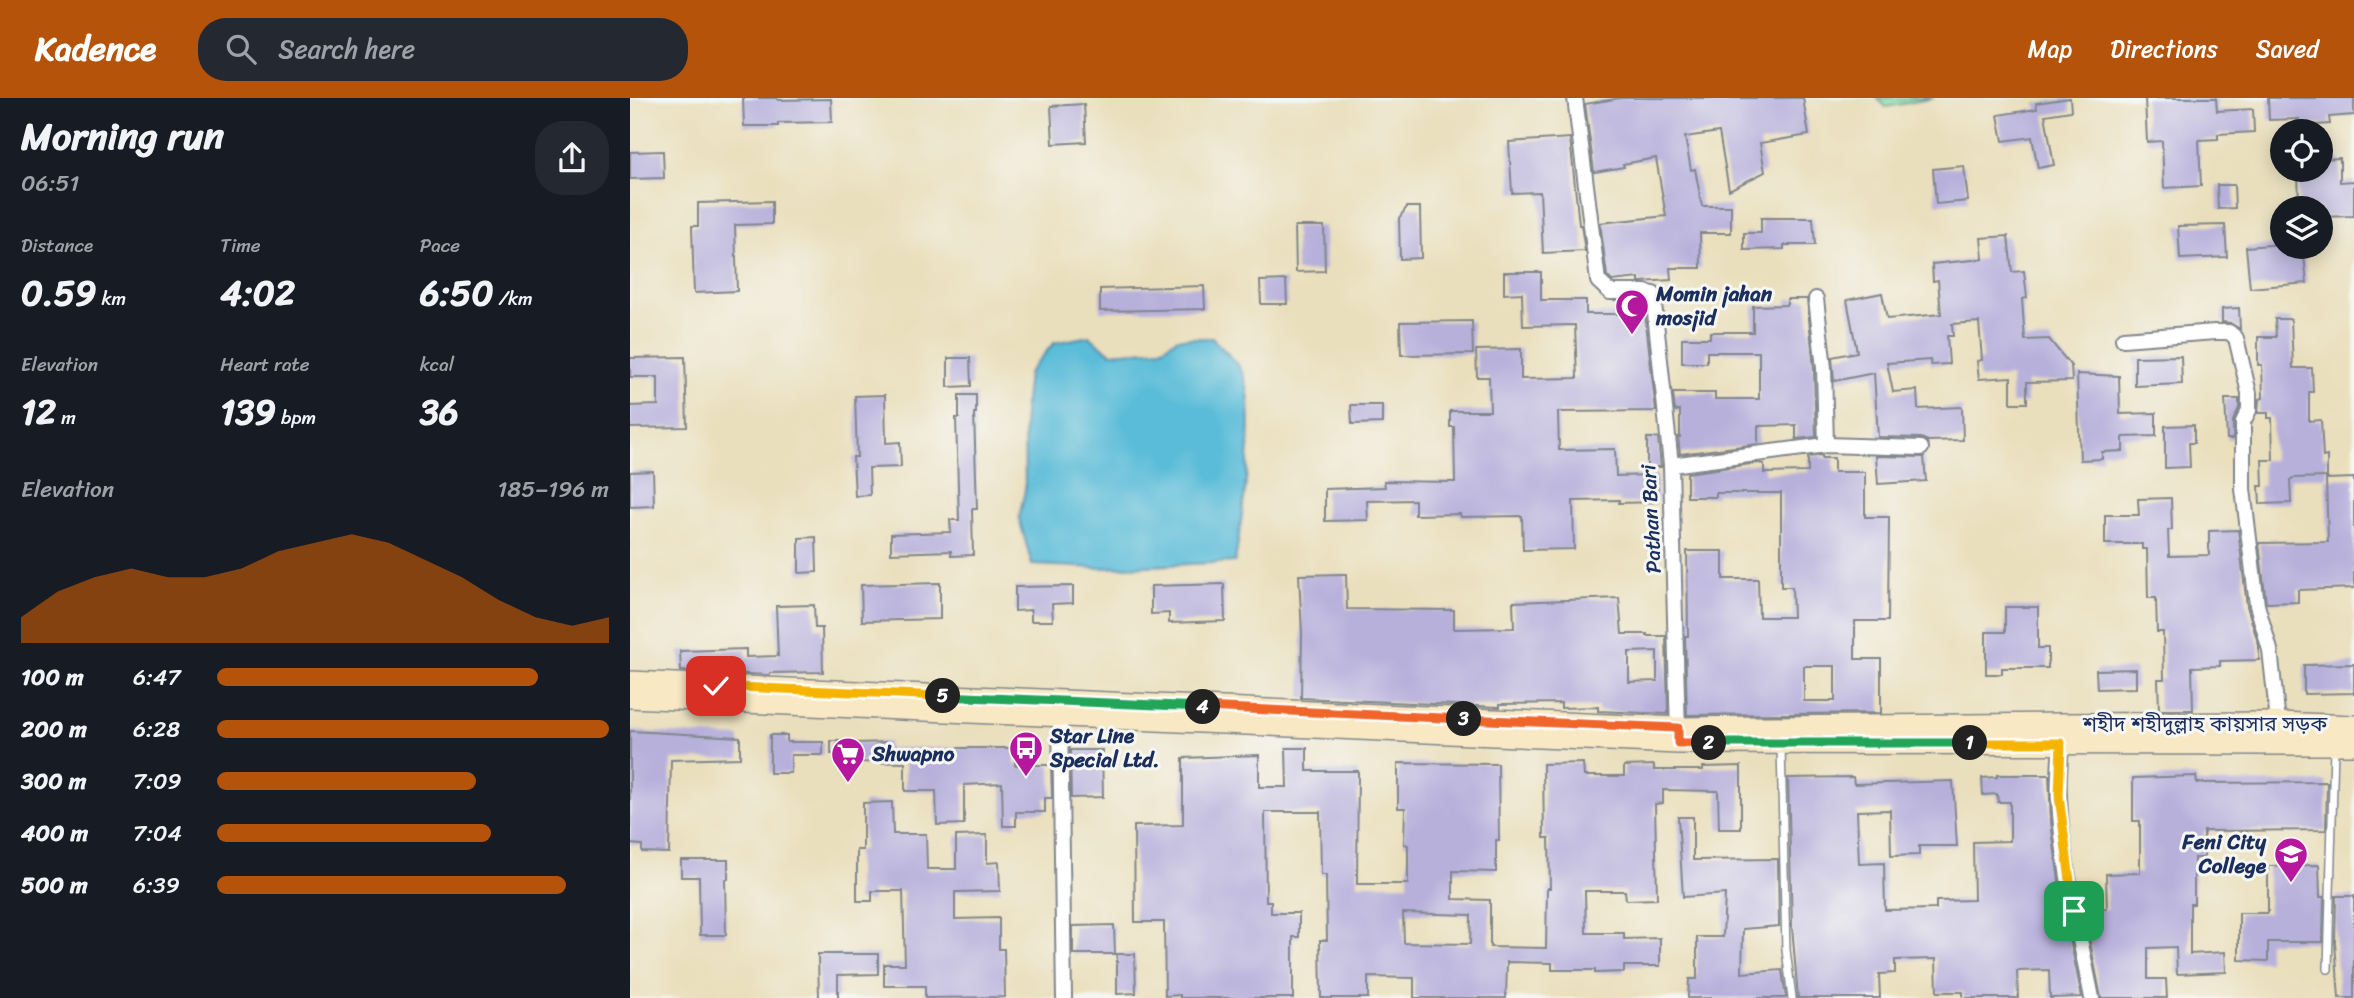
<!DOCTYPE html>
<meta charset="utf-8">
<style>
:root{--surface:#171b24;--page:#242831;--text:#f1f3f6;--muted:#9ea1a6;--accent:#b45309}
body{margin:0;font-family:Sriracha,"Noto Sans Bengali",sans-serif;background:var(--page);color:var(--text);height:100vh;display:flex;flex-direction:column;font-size:26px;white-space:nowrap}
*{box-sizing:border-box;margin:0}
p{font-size:23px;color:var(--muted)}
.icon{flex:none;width:38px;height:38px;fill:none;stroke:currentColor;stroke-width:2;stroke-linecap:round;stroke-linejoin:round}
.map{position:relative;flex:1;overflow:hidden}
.drawer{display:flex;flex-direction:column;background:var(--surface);width:630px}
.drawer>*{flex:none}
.tools{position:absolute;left:1640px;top:21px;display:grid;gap:14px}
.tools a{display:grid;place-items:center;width:63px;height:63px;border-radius:50%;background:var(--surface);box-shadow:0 4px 18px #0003;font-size:35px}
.pin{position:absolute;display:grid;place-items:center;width:60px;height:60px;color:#fff;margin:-30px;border-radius:14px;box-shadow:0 4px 10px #0006}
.km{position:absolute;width:35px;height:35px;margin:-18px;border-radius:50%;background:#222;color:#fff;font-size:19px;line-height:35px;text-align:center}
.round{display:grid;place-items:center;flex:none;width:74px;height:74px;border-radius:28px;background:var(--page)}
.head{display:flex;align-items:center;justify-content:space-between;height:119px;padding:0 21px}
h1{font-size:38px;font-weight:700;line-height:52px}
.stats{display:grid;grid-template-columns:repeat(3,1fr);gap:10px;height:119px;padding:7px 21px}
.stats div{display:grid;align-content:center}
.stats b{font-size:35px;font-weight:700}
.stats small{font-size:19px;font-weight:400}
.stats p{font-size:19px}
.chart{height:196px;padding:14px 21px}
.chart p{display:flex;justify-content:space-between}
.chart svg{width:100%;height:126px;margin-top:7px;fill:var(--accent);opacity:.7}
ul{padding:0 21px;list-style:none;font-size:23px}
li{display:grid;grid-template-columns:112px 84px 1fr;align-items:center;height:52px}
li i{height:18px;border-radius:9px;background:var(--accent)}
header{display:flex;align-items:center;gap:42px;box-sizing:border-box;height:98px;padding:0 35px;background:var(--accent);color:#fff}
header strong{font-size:33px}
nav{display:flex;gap:38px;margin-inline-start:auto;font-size:24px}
.search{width:490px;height:63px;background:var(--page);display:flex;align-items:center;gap:18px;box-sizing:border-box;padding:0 24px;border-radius:28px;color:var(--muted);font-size:26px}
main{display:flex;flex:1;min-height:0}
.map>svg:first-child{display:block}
</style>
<header>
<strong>Kadence</strong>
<div class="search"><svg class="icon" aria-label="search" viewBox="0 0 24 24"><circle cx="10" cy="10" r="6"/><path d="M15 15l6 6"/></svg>Search here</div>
<nav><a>Map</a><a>Directions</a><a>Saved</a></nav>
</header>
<main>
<section class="drawer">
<div class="head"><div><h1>Morning run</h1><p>06:51</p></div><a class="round"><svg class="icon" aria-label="share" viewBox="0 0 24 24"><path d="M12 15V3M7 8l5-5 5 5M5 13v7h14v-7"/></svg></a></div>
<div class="stats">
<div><p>Distance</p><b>0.59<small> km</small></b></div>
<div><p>Time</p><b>4:02</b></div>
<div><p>Pace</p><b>6:50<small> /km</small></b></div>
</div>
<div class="stats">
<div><p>Elevation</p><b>12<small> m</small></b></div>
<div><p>Heart rate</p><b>139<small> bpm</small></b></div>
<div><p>kcal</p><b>36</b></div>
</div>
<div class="chart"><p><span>Elevation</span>185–196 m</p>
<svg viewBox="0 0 160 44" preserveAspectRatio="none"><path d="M0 44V35L10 26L20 21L30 18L40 21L50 21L60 18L70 12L80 9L90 6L100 9L110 15L120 21L130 29L140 35L150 38L160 35V44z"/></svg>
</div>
<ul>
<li><b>100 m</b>6:47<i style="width:82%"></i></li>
<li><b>200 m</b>6:28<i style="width:100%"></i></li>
<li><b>300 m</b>7:09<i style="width:66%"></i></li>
<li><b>400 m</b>7:04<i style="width:70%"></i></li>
<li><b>500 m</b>6:39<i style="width:89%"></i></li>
</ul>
</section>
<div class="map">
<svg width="1724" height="900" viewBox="0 0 1724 900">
<rect width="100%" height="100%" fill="#f6f6f2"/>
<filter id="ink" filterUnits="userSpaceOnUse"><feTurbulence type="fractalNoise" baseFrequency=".0143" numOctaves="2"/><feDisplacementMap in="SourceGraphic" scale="14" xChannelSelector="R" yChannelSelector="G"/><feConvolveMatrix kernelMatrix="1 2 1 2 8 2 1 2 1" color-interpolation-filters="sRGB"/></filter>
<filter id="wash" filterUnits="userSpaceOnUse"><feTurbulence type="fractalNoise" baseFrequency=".00686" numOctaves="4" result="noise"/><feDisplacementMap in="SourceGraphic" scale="28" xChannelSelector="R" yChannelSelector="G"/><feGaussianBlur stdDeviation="1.57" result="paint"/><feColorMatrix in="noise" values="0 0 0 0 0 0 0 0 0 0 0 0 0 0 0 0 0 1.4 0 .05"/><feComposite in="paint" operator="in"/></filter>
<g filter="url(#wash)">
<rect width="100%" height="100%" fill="#eadfbc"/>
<path fill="#8bde9f" stroke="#53867e" stroke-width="2" d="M1247,0H1304L1256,9Z"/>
<path fill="#5abcd8" stroke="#3a769b" stroke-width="2" d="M459,238L481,255L531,251L548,240H582C591,250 604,260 611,272C631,305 611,424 605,464L472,470L402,467L389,420L395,392L394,314L398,275L424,245Z"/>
<g id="blocks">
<g fill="#b7b0db" fill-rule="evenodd">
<path d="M113,0H147L148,2L201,1L202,24L148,25V28H114Z"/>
<path d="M991,0H1173L1179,37L1130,45L1135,74L1099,92L1089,34L1055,39L1061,72L1065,71L1072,108H1101V135H1070L1071,170H1040L1041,182L1011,184H1009V180L982,183L977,178L970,125L1036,118L1026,60L993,66L994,69L964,74L955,6Z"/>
<path d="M1440,0L1441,13L1415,17L1424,67L1408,70L1402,39L1373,43L1368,17L1407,11L1406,5Z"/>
<path d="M1515,0H1586L1587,13L1623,11L1624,34L1588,36V41L1569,42L1571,88L1534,90L1532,43L1517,44Z"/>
<path d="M1638,0H1724V17L1699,19L1700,26L1670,28L1669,21L1639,22Z"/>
<path d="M454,6L456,44L423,46L421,8Z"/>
<path d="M940,40L949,127H951L955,153L913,155L910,94L882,95L879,44Z"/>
<path d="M33,53L34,80L0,81V54Z"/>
<path d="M1710,60V84L1724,83V118L1690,119V110H1669L1668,72H1690V61Z"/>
<path d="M1334,68L1338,103L1306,106L1303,71Z"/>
<path d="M1587,87H1604L1605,110L1588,111Z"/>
<path d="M142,103V126L105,127L107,193L64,195L62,128H68V105Z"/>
<path d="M777,109H790L791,160L770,161L769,120Z"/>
<path d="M1131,120H1183L1185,147H1154V151L1114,152V135H1131Z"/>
<path d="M1595,127L1597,159L1550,161L1548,128Z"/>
<path d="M665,128H694L695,173L666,174Z"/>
<path d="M1378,138L1382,174L1394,173L1397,200L1392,201L1395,242L1419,241L1441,268L1442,283L1397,284V305H1381V279L1349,281L1347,263L1352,262L1349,224L1322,226L1323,238H1317L1319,266L1301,267L1300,262L1257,265L1263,294L1287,292L1288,311L1332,309L1333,342L1298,343L1291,340L1248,339L1244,275L1204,283L1202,259L1227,254L1217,202L1252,195L1257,221L1311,216L1308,182L1303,183L1302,166L1353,161L1351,140Z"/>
<path d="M1652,146V149H1673L1677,185L1620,190L1616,149Z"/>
<path d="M874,174H911V202H956V216H1015L1026,313L928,314L929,352L985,351L986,378L1027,377L1028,404L989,405V402L943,403L944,451L893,452L892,418L831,419L830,416L785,417V402L737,403L738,422L695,423V391L755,389L754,383L825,384L824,329H820V313H860L859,279H847L846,252L891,251V281L947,280L945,227L893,228L892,195L874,196Z"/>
<path d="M656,182L657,206H631L630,183Z"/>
<path d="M574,188L575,211L470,213V191Z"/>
<path d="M1157,201H1177L1184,271L1186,339L1166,341V327L1128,328V346L1050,356L1048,339H1050V312L1045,313L1043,295H1085V301H1129V254H1077V265H1052V240H1080V234H1123V208L1157,207Z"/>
<path d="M1609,210L1610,231L1600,225L1592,224V211Z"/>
<path d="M1645,221H1661L1663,270H1682L1683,294H1679V323L1691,322L1693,359L1697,358V379L1663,380L1660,382L1661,405L1630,406L1629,388H1633L1632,362H1643L1642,320H1638V315H1628L1629,301L1633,300L1632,267H1628V239H1646Z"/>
<path d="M842,223L843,256L771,257L770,224Z"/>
<path d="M1551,258L1552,286L1505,288V259Z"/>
<path d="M55,259L57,329L0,330V308L28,307V279H0V260Z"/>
<path d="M318,260H340L341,288L318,289Z"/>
<path d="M1447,276L1489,278L1490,316L1526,315V338L1493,339V353L1472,354V361L1450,362Z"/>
<path d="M255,297L256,345L270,344L271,369L239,370L240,397L225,398L223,359H227L225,298Z"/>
<path d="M329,297H346V315H344L347,411H342L343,457L321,458V453L261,455V436L321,434L320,422H329L326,320H329Z"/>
<path d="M1595,301H1609V310L1603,323V341H1597Z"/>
<path d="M721,307H752V325L722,326Z"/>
<path d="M1564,327V345H1559L1560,369L1535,370V328Z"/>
<path d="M1017,340H1028L1031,369H1017Z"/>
<path d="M1192,357V360H1204V374H1235V419H1259L1258,523H1225V561H1251V615L1057,617L1055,538H1058L1057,453H1093V481H1128L1129,519H1163L1162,489H1151V395H1086V399H1057V375L1128,365L1134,366V375L1178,374V359ZM1174,568H1205V603H1174Z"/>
<path d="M1246,358L1294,359L1296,383L1248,386Z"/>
<path d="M23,373L24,408L0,409V374Z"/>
<path d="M1724,380V490L1668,492V504L1636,505L1629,445L1698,444L1696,381Z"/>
<path d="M1541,400L1542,432H1538L1539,458L1579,457V433L1608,432L1617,508L1629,548V562L1590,563V568L1562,569L1563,612H1529L1528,581H1534L1533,534H1527L1526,500H1518L1517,451H1512V446H1475V417H1509L1508,401Z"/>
<path d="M186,439L187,474L169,475V440Z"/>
<path d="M716,476L717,511L824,512V531L884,530L883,504L989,500L992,536H1017V538H1036L1038,616L968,613V609L931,610V605L870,606V609L671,600L672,536L669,477ZM1027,553V583L999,584V554Z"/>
<path d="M310,485V521L232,523L231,487Z"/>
<path d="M594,486L595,523L539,525V515L521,516V488Z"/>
<path d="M443,488V505L422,506L423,523H401V512L385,513V489Z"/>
<path d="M184,507L185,530H192L193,574L140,575V577L51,573L50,553L116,551V559L148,558L146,508Z"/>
<path d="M1375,509H1408V550H1418V570H1372V576H1356V534H1375Z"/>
<path d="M1724,566V595L1674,596V567Z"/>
<path d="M1506,571V590L1467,591L1466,572Z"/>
<path d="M0,633L110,639V660L41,662L39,755L12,754V747L0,746Z"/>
<path d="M140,637H157V644H193V657H161V675H140Z"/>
<rect x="201" y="643" width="18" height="13"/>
<path d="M258,644V650H385V667H421L422,700H415V714H386V728H373L372,685L334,687V726L307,727L306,693H275V665L225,664V645Z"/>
<path d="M656,650H677V673H728L727,786H778V747L774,746L775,710H768V665L868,666L869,742H866V774L823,773V801L860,802V849L916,850L917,790H920L919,740H914L913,666L953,665L954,678H994V668L1024,667V672H1073V669L1111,668V731H1089L1088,693L1033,692V705L1025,706L1027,801L996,802L995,793H955L956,835H994V841L1030,840V868H994V874L965,875V872H922V865L877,864L876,900H784V880L738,879V900H691L690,842H697L696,777H691L690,714H635L636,803H641V815H669V839H663V900H550V897L535,898L534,824H505L504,728L553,727V660L629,657V689H657ZM773,815L841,817L840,846L774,845Z"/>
<path d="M440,652H472L473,699L441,700Z"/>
<path d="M1367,677H1419L1421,725L1433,812H1434L1452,899L1420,900L1419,872L1387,873L1388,900H1333V894H1307L1306,861L1265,862V875L1249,876L1250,900H1168L1162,828L1158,680L1223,679L1224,686L1323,683L1327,748H1289V757L1261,758L1260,712L1227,713L1229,766L1254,765L1255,812L1306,811V803L1344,802L1343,744L1380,743V704H1368L1367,696L1353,697L1352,680L1367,679Z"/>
<path d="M1566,678L1567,685L1697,684L1696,732L1574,733V760H1564V806H1560V856L1595,854L1596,874L1547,876L1546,849L1518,850V881H1536L1537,900H1471L1454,812L1477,811L1476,776L1510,775V723H1503V680Z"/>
<path d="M262,704L263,736H296L297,771H326V738L357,737V765L369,764L370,793L325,794V821L369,820V851H374L375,899L295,900V888H254V866H275L273,793H242V803H227V752H233V705Z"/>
<path d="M1048,719H1063V762L1148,761L1149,828L1113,831L1112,875L1152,872L1156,900H1058L1059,881H1067V839H1093L1095,796L1053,799Z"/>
<path d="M51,762H98V781H95L96,837H70L69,779H51Z"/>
<path d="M1689,767L1690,799H1694L1693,844H1638V863L1609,862V815H1638V768Z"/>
<path d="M1706,798H1724V900H1709L1705,844Z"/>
<path d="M484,827L485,856H443V828Z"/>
<path d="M188,856H248V876L208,877V900H189Z"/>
<path d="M487,856H505L506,895L487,896Z"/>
</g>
</g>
</g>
<g filter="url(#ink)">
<use href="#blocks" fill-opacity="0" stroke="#82878d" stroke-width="2"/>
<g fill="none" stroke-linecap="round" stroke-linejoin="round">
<g stroke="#82878d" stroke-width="10">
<g id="lane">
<path d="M1151,649L1156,852L1162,900"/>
<path d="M1698,871L1704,650"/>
</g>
</g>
<g stroke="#82878d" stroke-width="18">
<g id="street">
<path d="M945,0L968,183L980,194H1015L1023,196L1041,367L1048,637"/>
<path d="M1186,201L1194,270L1196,347"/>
<path d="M1493,241L1585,234H1599L1606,240L1619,295V312L1613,324V391L1627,507L1640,552L1649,633"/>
<path d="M1041,367L1196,347L1291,350"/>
<path d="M430,618L434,900"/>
<path d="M1431,645C1430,663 1428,681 1429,699C1432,766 1449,834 1462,900"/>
</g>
</g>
<g stroke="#82878d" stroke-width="24">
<g id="secondary">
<path d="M0,584L1048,630L1431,626L1649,625L1724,628"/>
<path d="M0,599L1048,645L1724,646"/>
</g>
</g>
<use href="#lane" stroke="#fff" stroke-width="7"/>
<use href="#street" stroke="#fff" stroke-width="14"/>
<use href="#secondary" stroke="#f8e8c3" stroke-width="21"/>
</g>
</g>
<g fill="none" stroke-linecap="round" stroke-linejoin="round" filter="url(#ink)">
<g stroke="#fff" stroke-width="14">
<path id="split-1" d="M1340,645H1431L1429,698L1444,813"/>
</g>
<g stroke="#fff" stroke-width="14">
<path id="split-2" d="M1079,645H1340"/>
</g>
<g stroke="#fff" stroke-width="14">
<path id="split-3" d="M834,621L1048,630V645H1079"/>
</g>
<g stroke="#fff" stroke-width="14">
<path id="split-4" d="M573,609L834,621"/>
</g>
<g stroke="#fff" stroke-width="14">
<path id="split-5" d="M313,598L573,609"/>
</g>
<g stroke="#fff" stroke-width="14">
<path id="split-6" d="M86,588L313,598"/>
</g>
<use href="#split-1" stroke="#f5b400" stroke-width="9"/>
<use href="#split-2" stroke="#22a559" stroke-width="9"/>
<use href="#split-3" stroke="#f0652b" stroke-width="9"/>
<use href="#split-4" stroke="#f0652b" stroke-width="9"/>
<use href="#split-5" stroke="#22a559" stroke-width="9"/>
<use href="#split-6" stroke="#f5b400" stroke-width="9"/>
</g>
<defs>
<g id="mosque-pin" transform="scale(1.75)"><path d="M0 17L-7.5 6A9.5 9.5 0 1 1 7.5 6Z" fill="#b5179e" stroke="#f6f6f2"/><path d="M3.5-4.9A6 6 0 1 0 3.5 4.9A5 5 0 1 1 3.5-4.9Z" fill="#fff"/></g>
<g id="bus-pin" transform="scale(1.75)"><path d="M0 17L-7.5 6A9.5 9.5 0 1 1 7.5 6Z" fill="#b5179e" stroke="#f6f6f2"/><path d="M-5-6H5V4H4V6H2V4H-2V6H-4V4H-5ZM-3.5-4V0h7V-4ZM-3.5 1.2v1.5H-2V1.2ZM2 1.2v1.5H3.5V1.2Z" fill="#fff"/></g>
<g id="supermarket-pin" transform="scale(1.75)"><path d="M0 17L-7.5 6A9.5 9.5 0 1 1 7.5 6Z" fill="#b5179e" stroke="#f6f6f2"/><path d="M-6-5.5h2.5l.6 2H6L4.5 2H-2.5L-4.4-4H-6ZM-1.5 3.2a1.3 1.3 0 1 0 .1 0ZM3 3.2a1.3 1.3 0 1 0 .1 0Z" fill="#fff"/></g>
<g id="university-pin" transform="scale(1.75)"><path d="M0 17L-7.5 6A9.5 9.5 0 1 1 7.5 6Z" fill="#b5179e" stroke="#f6f6f2"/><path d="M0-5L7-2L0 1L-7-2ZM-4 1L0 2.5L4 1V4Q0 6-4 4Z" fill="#fff"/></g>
</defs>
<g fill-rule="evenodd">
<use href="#mosque-pin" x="1002" y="208"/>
<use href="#bus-pin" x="396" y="650"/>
<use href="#supermarket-pin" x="218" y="656"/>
<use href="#university-pin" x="1661" y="756"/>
</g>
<g text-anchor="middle" stroke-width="6" stroke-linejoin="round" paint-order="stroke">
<g font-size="21" font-weight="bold" fill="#1b2f5e" stroke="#f6f6f2" text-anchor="start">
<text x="1026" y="203">Momin jahan<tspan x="1026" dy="24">mosjid</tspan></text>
<text x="420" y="645">Star Line<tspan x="420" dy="24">Special Ltd.</tspan></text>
<text x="242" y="663">Shwapno</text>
<text x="1636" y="751" text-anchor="end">Feni City<tspan x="1636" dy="24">College</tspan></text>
</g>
<g font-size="21" fill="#1b2f5e" stroke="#f6f6f2">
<text transform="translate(1021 421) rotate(-93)" y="7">Pathan Bari</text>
<text x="1575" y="633">শহীদ শহীদুল্লাহ কায়সার সড়ক</text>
</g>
</g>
</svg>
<div class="tools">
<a><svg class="icon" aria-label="locate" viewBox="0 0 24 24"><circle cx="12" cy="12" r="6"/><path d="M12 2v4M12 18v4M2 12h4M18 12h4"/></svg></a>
<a><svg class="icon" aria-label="layers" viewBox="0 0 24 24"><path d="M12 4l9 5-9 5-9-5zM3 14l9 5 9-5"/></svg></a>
</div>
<div class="pin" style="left:1444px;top:813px;background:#1e9e55"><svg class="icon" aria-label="arrive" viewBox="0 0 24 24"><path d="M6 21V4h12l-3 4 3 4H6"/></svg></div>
<div class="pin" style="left:86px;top:588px;background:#d93025"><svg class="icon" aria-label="check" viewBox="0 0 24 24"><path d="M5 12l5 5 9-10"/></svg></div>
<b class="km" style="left:1340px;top:645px">1</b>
<b class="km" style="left:1079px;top:645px">2</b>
<b class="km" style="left:834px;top:621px">3</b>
<b class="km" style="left:573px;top:609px">4</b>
<b class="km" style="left:313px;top:598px">5</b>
</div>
</main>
